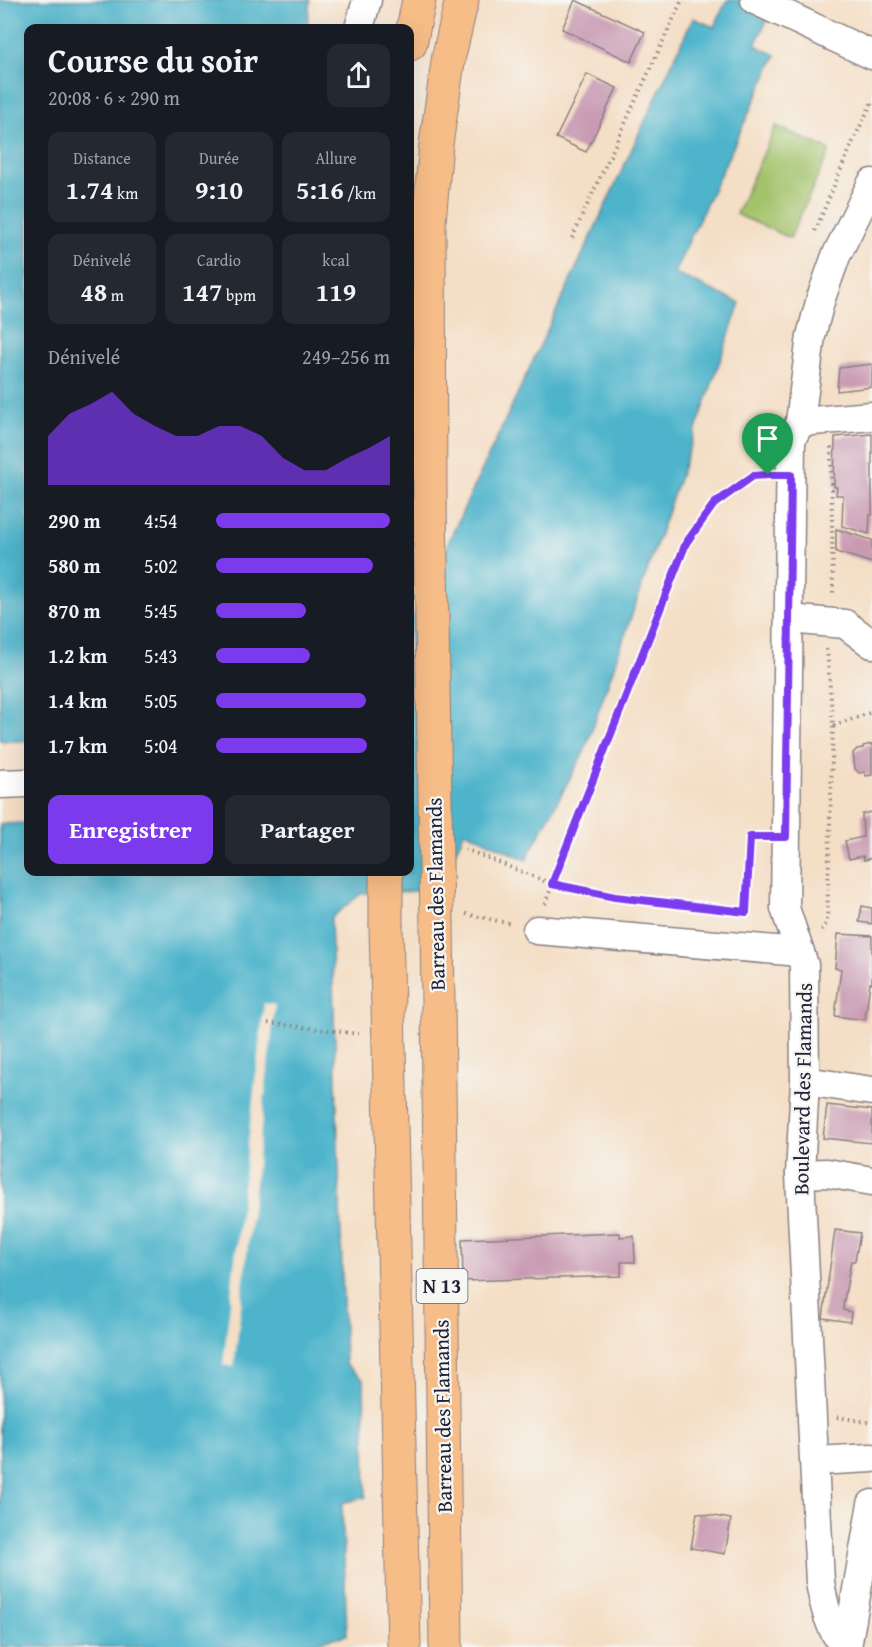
<!DOCTYPE html>
<html lang="fr">
<meta charset="utf-8">
<style>
:root{--surface:#171b24;--page:#242831;--text:#f1f3f6;--muted:#9ea1a6;--accent:#7c3aed}
body{margin:0;font-family:"Gentium Book Plus",serif;background:var(--page);color:var(--text);height:100vh;display:flex;flex-direction:column;font-size:22px;white-space:nowrap}
*{box-sizing:border-box;margin:0}
p{font-size:20px;color:var(--muted)}
.icon{flex:none;width:33px;height:33px;fill:none;stroke:currentColor;stroke-width:2;stroke-linecap:round;stroke-linejoin:round}
.map{position:relative;flex:1;overflow:hidden}
.drawer{position:absolute;left:24px;top:24px;width:390px;height:852px;display:flex;flex-direction:column;background:var(--surface);border-radius:12px;box-shadow:0 6px 24px #0002}
.drawer>*{flex:none}
.pin{position:absolute;display:grid;place-items:center;width:51px;height:51px;color:#fff;margin:-62px -26px;border-radius:50% 50% 50% 0;rotate:-45deg;box-shadow:0 0 6px #0007}
.pin .icon{rotate:45deg}
.round{display:grid;place-items:center;flex:none;width:63px;height:63px;border-radius:12px;background:var(--page)}
.summary{display:flex;align-items:center;justify-content:space-between;height:102px;padding:0 24px}
h1{font-size:33px;font-weight:700;line-height:45px}
.metrics{display:grid;grid-template-columns:repeat(3,1fr);gap:9px;height:102px;padding:6px 24px}
.metrics div{display:grid;align-content:center;border-radius:12px;background:var(--page);text-align:center}
.metrics b{font-size:26px;font-weight:700}
.metrics small{font-size:16px;font-weight:400}
.metrics p{font-size:16px}
.chart{height:168px;padding:12px 24px}
.chart p{display:flex;justify-content:space-between}
.chart svg{width:100%;height:108px;margin-top:6px;fill:var(--accent);opacity:.7}
.primary-button{display:flex;gap:12px;margin-top:auto;padding:12px 24px}
.primary-button a{flex:1;height:69px;border-radius:12px;background:var(--accent);color:#fff;font-size:24px;font-weight:700;line-height:69px;text-align:center}
.primary-button a+a{background:var(--page);color:var(--text)}
ul{padding:0 24px;list-style:none;font-size:20px}
li{display:grid;grid-template-columns:96px 72px 1fr;align-items:center;height:45px}
li i{height:15px;border-radius:8px;background:var(--accent)}
.map>svg:first-child{display:block}
</style>
<div class="map">
<svg width="872" height="1647" viewBox="0 0 872 1647">
<rect width="100%" height="100%" fill="#f6f6f2"/>
<filter id="ink" filterUnits="userSpaceOnUse"><feTurbulence type="fractalNoise" baseFrequency=".0167" numOctaves="2"/><feDisplacementMap in="SourceGraphic" scale="12" xChannelSelector="R" yChannelSelector="G"/><feConvolveMatrix kernelMatrix="1 2 1 2 8 2 1 2 1" color-interpolation-filters="sRGB"/></filter>
<filter id="wash" filterUnits="userSpaceOnUse"><feTurbulence type="fractalNoise" baseFrequency=".008" numOctaves="4" result="noise"/><feDisplacementMap in="SourceGraphic" scale="24" xChannelSelector="R" yChannelSelector="G"/><feGaussianBlur stdDeviation="1.35" result="paint"/><feColorMatrix in="noise" values="0 0 0 0 0 0 0 0 0 0 0 0 0 0 0 0 0 1.4 0 .05"/><feComposite in="paint" operator="in"/></filter>
<g filter="url(#wash)">
<rect width="100%" height="100%" fill="#f4dec5"/>
<path fill="#a3c26a" stroke="#627252" stroke-width="1.5" d="M776,126L830,150L790,238L736,214Z"/>
<g fill="#4db4cb" stroke="#386b83" stroke-width="1.5">
<path d="M0,0H310L307,28H28V741H0Z"/>
<path d="M727,0H777L755,45L776,55L674,273L740,303L585,750L526,860L465,831L450,863V890L362,893L331,918L345,1364L364,1380L366,1497L342,1503L347,1635L316,1642L285,1647H0V824L28,823V872H410V624L693,18L714,27Z"/>
</g>
<path fill="#f4dec5" d="M264,1003L275,1005L234,1367L223,1365Z"/>
<g id="blocks">
<g fill="#c99bb3">
<path d="M575,0L645,32L631,62L562,29Z"/>
<path d="M587,74L617,88L586,152L556,138Z"/>
<path d="M872,364V387L837,391L839,368Z"/>
<path d="M872,434V515H870L869,534L842,526L843,495H836L837,487H834L835,437Z"/>
<path d="M836,529L872,540V563L836,552Z"/>
<path d="M872,744V775L866,776L865,772L859,773L855,769L853,753L857,749L863,748V746Z"/>
<path d="M872,812V858L864,860L863,856L849,859L845,841L863,837L862,814Z"/>
<path d="M862,906L872,908V924L859,922Z"/>
<path d="M838,934L872,936V983H870L865,1020L835,1016L841,969L835,968Z"/>
<path d="M827,1105L872,1110V1143L823,1138Z"/>
<path d="M835,1230L860,1233L855,1261H851L843,1307V1310L851,1312L850,1322L823,1318Z"/>
<path d="M620,1233V1237L634,1236L635,1262H621V1276L463,1281L462,1239Z"/>
<path d="M697,1513L731,1519L725,1554L691,1548Z"/>
</g>
</g>
</g>
<g filter="url(#ink)">
<use href="#blocks" fill-opacity="0" stroke="#8b8080" stroke-width="1.5"/>
<g fill="none" stroke-linecap="round" stroke-linejoin="round">
<g stroke="#8b8080" stroke-width="31">
<g id="minor">
<path d="M755,0L872,55"/>
<path d="M359,28L367,0"/>
<path d="M800,422L872,416"/>
<path d="M789,619L845,624L872,644"/>
<path d="M0,784L28,783"/>
<path d="M537,930L800,952"/>
<path d="M805,1081L872,1091"/>
<path d="M800,1174L827,1173L872,1181"/>
<path d="M815,1461L872,1458"/>
<path d="M845,1647C829,1628 824,1606 820,1582L800,1174L805,1081L804,965L785,908L791,440L800,422L811,336L821,298L836,256L872,183"/>
<path d="M847,1647L872,1504"/>
</g>
</g>
<g stroke="#8b8080" stroke-width="35">
<g id="highway">
<path d="M410,44L419,0"/>
<path d="M430,503L429,221L436,144L449,55L462,0"/>
<path d="M437,925L446,1647"/>
<path d="M386,927L404,1647"/>
</g>
</g>
<g stroke="#8b8080" stroke-width="4" stroke-dasharray="1.5 4.5" stroke-linecap="butt">
<path d="M815,231L854,139L872,102"/>
<path d="M572,238L682,0"/>
<path d="M831,447L833,595"/>
<path d="M827,649L833,726L872,712"/>
<path d="M465,849L552,884L615,897L746,912L750,837H760"/>
<path d="M545,904L567,845L686,543L714,503L753,476L763,475"/>
<path d="M466,914L512,924"/>
<path d="M822,931L827,922L833,726"/>
<path d="M268,1023L360,1034"/>
<path d="M837,1417L872,1423"/>
</g>
<use href="#minor" stroke="#fff" stroke-width="28"/>
<use href="#highway" stroke="#f7bd88" stroke-width="33"/>
<g stroke="#8b8080" stroke-width="35" stroke-linecap="butt">
<g id="highway-bridge">
<path d="M430,503L437,925"/>
<path d="M386,872V927"/>
</g>
</g>
<use href="#highway-bridge" stroke="#f7bd88" stroke-width="33"/>
</g>
</g>
<g fill="none" stroke-linecap="round" stroke-linejoin="round" filter="url(#ink)">
<g stroke="#fff" stroke-width="12">
<path id="route" d="M768,475H791L786,837H750L746,912L615,897L552,884L686,543L714,504L753,476Z"/>
</g>
<use href="#route" stroke="#7c3aed" stroke-width="8"/>
</g>
<g text-anchor="middle" stroke-width="4.5" stroke-linejoin="round" paint-order="stroke">
<rect fill="#f6f6f2" stroke="#626272" stroke-width="1.5" x="416.5" y="1269" width="51" height="34" rx="4.5"/>
<g font-size="20" font-weight="bold" fill="#22223b">
<text x="442" y="1293">N 13</text>
</g>
<g font-size="21" fill="#22223b" stroke="#f6f6f2">
<text transform="translate(436 894) rotate(-91)" y="7">Barreau des Flamands</text>
<text transform="translate(803 1089) rotate(-89)" y="7">Boulevard des Flamands</text>
<text transform="translate(443 1416) rotate(-91)" y="7">Barreau des Flamands</text>
</g>
</g>
</svg>
<div class="pin" style="left:768px;top:475px;background:#1e9e55"><svg class="icon" aria-label="arrive" viewBox="0 0 24 24"><path d="M6 21V4h12l-3 4 3 4H6"/></svg></div>
<section class="drawer">
<div class="summary"><div><h1>Course du soir</h1><p>20:08 · 6 × 290 m</p></div><a class="round"><svg class="icon" aria-label="share" viewBox="0 0 24 24"><path d="M12 15V3M7 8l5-5 5 5M5 13v7h14v-7"/></svg></a></div>
<div class="metrics">
<div><p>Distance</p><b>1.74<small> km</small></b></div>
<div><p>Durée</p><b>9:10</b></div>
<div><p>Allure</p><b>5:16<small> /km</small></b></div>
</div>
<div class="metrics">
<div><p>Dénivelé</p><b>48<small> m</small></b></div>
<div><p>Cardio</p><b>147<small> bpm</small></b></div>
<div><p>kcal</p><b>119</b></div>
</div>
<div class="chart"><p><span>Dénivelé</span>249–256 m</p>
<svg viewBox="0 0 160 44" preserveAspectRatio="none"><path d="M0 44V24L10 15L20 11L30 6L40 15L50 20L60 24L70 24L80 20L90 20L100 24L110 33L120 38L130 38L140 33L150 29L160 24V44z"/></svg>
</div>
<ul>
<li><b>290 m</b>4:54<i style="width:100%"></i></li>
<li><b>580 m</b>5:02<i style="width:90%"></i></li>
<li><b>870 m</b>5:45<i style="width:52%"></i></li>
<li><b>1.2 km</b>5:43<i style="width:54%"></i></li>
<li><b>1.4 km</b>5:05<i style="width:86%"></i></li>
<li><b>1.7 km</b>5:04<i style="width:87%"></i></li>
</ul>
<div class="primary-button"><a>Enregistrer</a><a>Partager</a></div>
</section>
</div>
